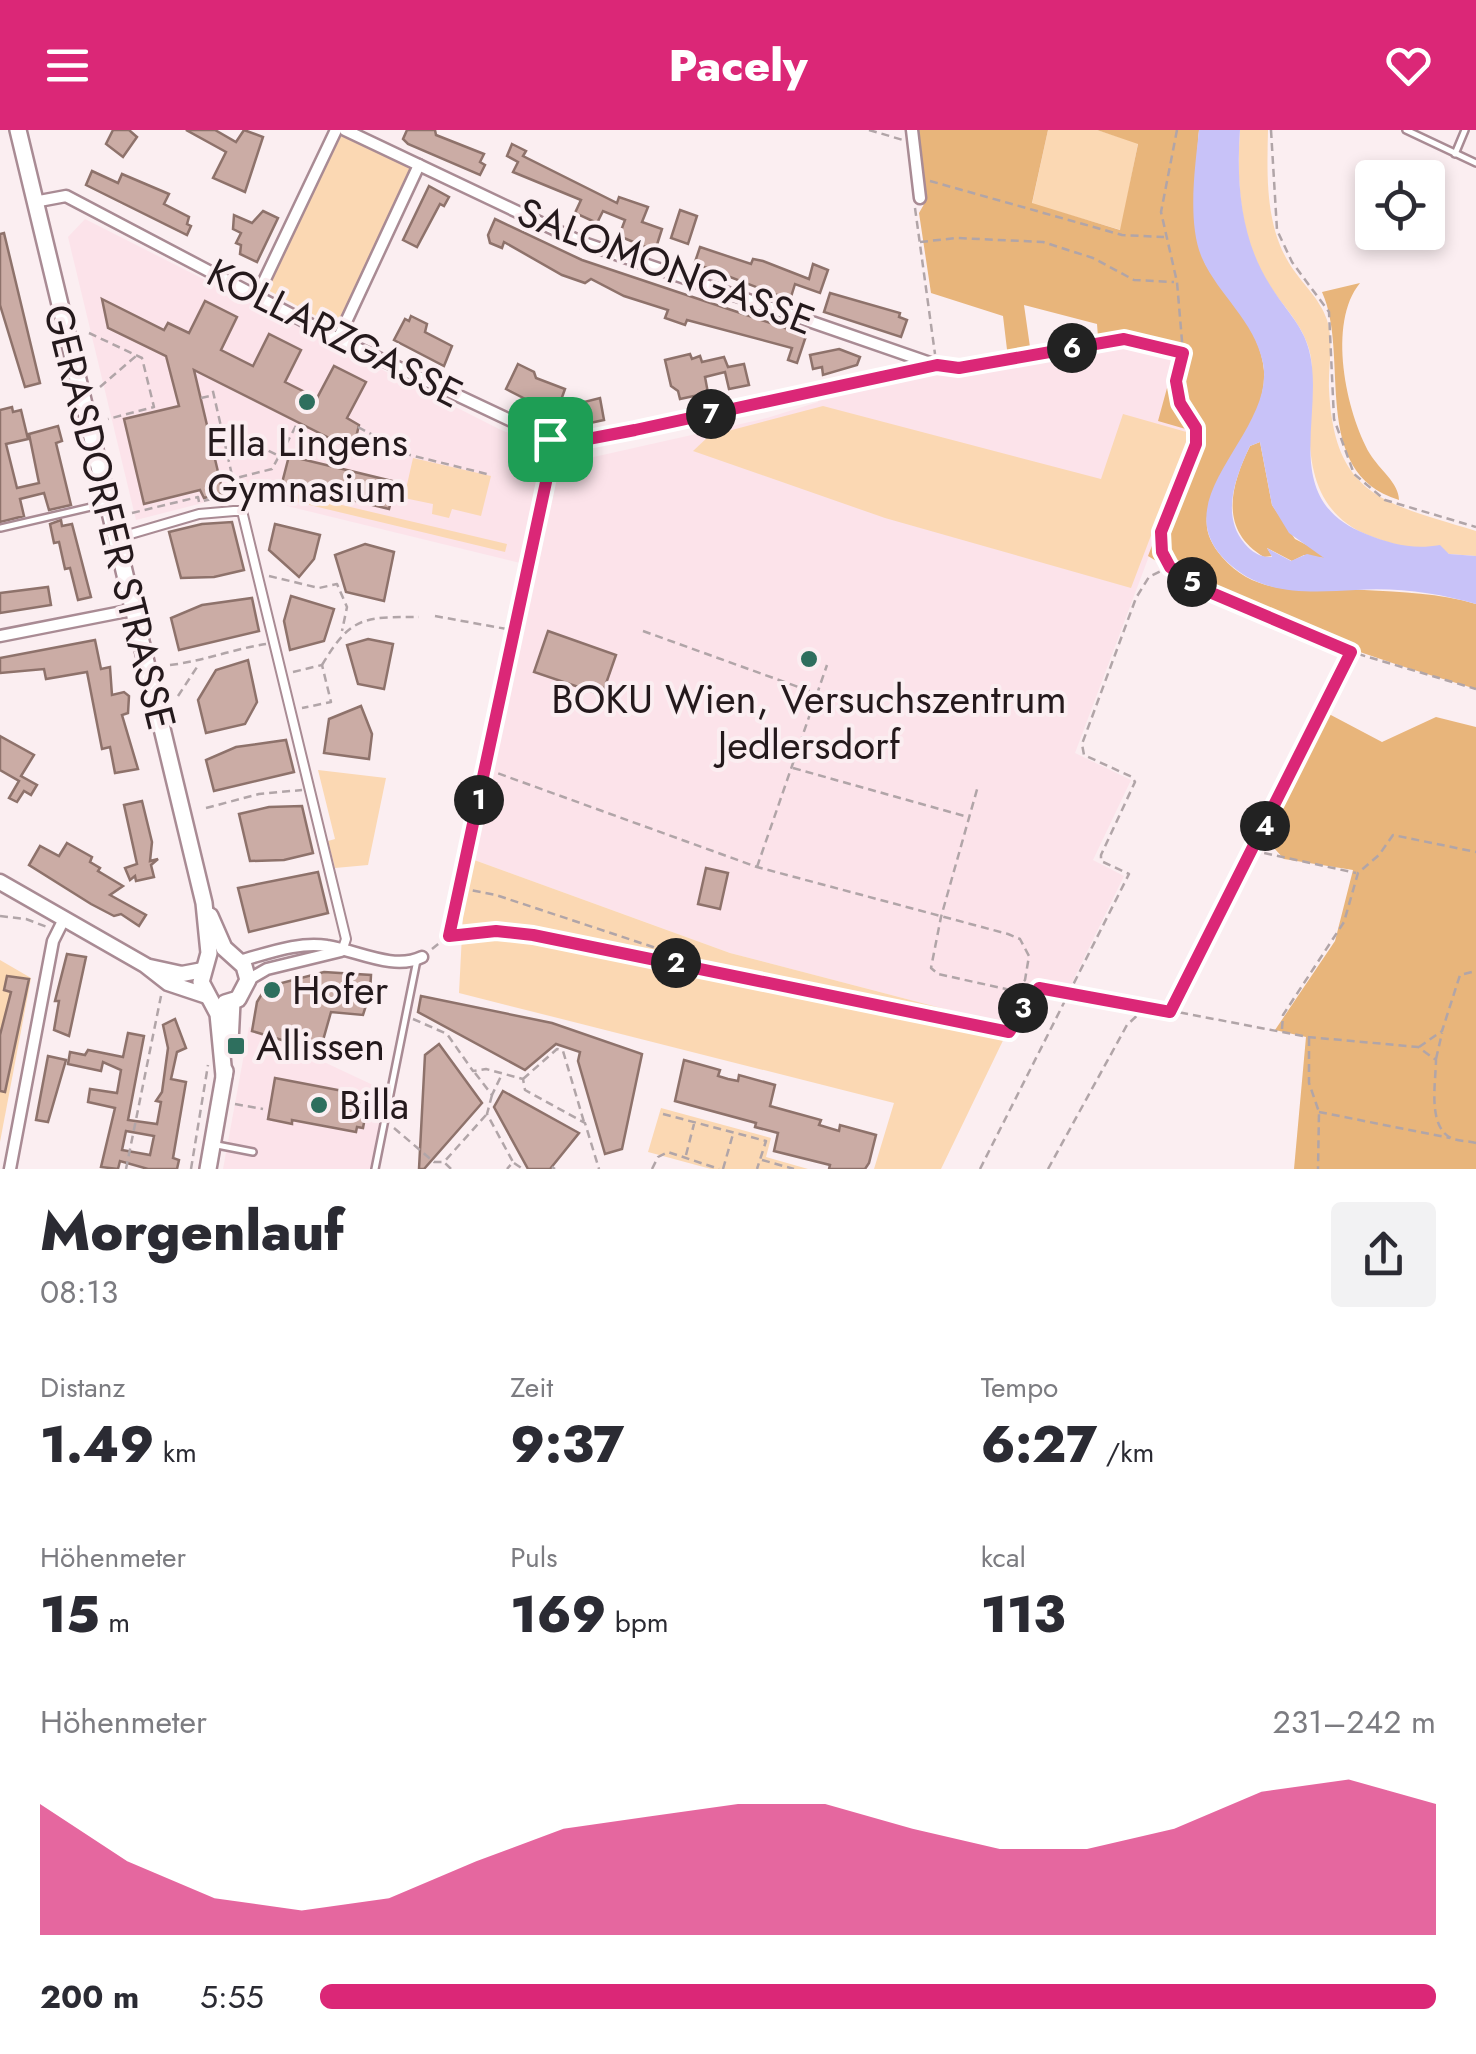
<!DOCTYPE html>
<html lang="de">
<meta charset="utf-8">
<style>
:root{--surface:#fff;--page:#f2f2f3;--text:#2b2b33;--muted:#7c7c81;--accent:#db2777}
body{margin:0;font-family:Jost,sans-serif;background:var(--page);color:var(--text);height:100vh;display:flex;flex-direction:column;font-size:38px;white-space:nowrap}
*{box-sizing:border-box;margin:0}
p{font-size:32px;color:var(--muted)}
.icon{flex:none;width:55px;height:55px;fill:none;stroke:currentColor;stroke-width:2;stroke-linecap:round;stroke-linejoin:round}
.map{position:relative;height:1039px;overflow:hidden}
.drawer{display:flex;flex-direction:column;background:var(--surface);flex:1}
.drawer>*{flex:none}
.buttons{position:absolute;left:1355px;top:30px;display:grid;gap:20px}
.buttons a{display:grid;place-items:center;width:90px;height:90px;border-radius:10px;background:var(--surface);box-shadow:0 5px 15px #0003;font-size:50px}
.pin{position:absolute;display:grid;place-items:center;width:85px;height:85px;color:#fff;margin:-42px;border-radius:20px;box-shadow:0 5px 15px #0006}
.km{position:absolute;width:50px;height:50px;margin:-25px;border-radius:50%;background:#222;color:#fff;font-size:28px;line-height:50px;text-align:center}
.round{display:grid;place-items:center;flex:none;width:105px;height:105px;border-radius:10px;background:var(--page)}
.summary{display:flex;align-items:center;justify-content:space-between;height:170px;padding:0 40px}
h1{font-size:55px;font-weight:800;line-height:75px}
.figures{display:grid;grid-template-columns:repeat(3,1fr);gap:15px;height:170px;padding:10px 40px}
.figures div{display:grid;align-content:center}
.figures b{font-size:50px;font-weight:800}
.figures small{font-size:28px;font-weight:400}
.figures p{font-size:28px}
.chart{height:280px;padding:20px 40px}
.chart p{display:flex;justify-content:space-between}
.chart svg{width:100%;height:180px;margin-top:10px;fill:var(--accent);opacity:.7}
ul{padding:0 40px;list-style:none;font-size:32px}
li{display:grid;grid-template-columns:160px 120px 1fr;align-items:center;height:75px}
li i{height:25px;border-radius:12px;background:var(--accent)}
header{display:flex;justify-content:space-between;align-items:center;height:130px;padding:0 40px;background:var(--accent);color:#fff;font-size:45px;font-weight:800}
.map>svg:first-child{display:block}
</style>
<header><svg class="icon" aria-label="menu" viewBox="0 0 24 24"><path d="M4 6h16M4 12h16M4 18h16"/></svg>Pacely<svg class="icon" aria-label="heart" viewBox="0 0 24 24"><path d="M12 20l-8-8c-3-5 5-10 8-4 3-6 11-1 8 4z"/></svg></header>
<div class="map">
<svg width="1476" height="1039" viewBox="0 0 1476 1039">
<rect width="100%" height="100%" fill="#fbeef1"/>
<g fill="#fce3ea">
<path d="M85,89L499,299L544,317L549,337L767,288L818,272L819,265L1124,213L1176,225L1196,301L1075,623L1131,650L1093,730L1124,746L1068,861L1036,853L1010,896L730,823L466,727L528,435L238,364L136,390L68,107Z"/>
<path d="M249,897L388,962L379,1039H223Z"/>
</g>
<g fill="#fbd8b3">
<path d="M1048,0H1097L1138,13L1121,100L1032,74Z"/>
<path d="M1240,0H1268C1267,44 1265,94 1289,133C1301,153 1320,168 1327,190C1334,212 1328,236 1329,259C1334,368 1386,373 1476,401V426L1449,424L1437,416C1414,422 1392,414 1370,406C1311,383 1307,328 1310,272C1311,255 1314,236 1309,219C1302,194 1283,176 1269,155C1240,109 1236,53 1240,0Z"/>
<path d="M342,4L413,39L346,189L333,195L266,159Z"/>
<path d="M823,276L1101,349L1123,284L1190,303L1131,458L885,388L693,321L709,306Z"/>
<path d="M413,328L491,346L481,386L452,379L449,388L432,384L433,374L404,368Z"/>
<path d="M270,358L507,414L505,422L268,365Z"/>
<path d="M318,640L386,648L368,735L335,738L328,711L335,709Z"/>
<path d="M466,727L730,823L1010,896L941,1039H874L894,973L459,863Z"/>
<path d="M0,830L31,848L0,1012Z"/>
<path d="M661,978L771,1008L766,1027L808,1039H711L648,1022Z"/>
</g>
<g fill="#e8b57b">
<path d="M918,0H1048L1032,73L1120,100L1138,14L1097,0H1199C1196,27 1194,114 1206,135C1226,170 1261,198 1264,241C1267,289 1223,325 1210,372C1203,395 1207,409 1222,427C1260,471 1312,457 1364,460C1402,462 1439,463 1476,474V559C1362,525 1250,488 1148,426L1196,302L1158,291L1176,225L1098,207L1097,194L1024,175L1031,224L1008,228L1003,186L931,163L919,83L927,69Z"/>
<path d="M1360,153C1327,193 1346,282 1370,324C1379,339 1399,353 1399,370C1308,342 1351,226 1322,162Z"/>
<path d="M1260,312L1272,375L1295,409L1326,425L1324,428L1304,425L1292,431L1267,418L1272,426L1264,427C1219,400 1230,357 1250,316Z"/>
<path d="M1329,584L1382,612L1436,587L1476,597V1039H1294L1306,907L1275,900L1335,811L1353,740L1284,729L1265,708Z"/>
</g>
<path fill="#c8c2f8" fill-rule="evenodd" d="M1199,0H1240C1236,53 1241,110 1270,155C1283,177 1303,195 1309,220C1326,284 1277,369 1366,404C1391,414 1413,420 1440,415L1449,424L1476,426V474C1439,463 1395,457 1356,460C1313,462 1267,466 1233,437C1154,372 1277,305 1263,233C1254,190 1219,166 1202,128C1187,93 1195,38 1199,0ZM1260,312L1272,375L1289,403L1324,428L1307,424L1291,431L1267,418L1272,427C1261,428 1252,422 1245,414C1220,385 1236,346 1250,316Z"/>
<g fill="#cbaca5" stroke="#8e726b" stroke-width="2.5" fill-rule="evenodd">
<path d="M113,0H129L137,7L123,27L106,14Z"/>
<path d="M186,0H215L236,12L244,0L263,7L245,62L213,48L226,22Z"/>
<path d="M407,0H435L436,5L484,24L480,32L485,35L480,45L408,14L403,9Z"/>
<path d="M512,14L526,21L523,26L617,73L619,67L648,77L642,92L662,99L655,121L619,106L625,90L603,81L597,93L575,83L581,70L513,42L518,32L507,26Z"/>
<path d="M92,41L118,53L122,44L169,64L164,74L189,87L187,94L191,96L187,105L86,55Z"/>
<path d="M429,56L449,67L444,76L440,74L417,117L403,110Z"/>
<path d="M680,80L697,86L688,114L671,108Z"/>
<path d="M263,81L278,88L257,132L240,124L241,115L236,113L241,103L233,99L234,85L252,93Z"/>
<path d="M495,89L582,130L803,204L806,206L797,233L788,230L792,218L687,190L685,195L665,188L668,180L624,166L591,149L585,153L562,145L504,112L502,118L490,113L488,105Z"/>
<path d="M4,103L40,253L25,257L0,175V104Z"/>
<path d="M700,117L751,134L753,129L763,131L809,149L813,134L828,140L820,163L795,154L790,170L704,137L695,132Z"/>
<path d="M830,163L900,183L899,187L907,190L901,207L824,182Z"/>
<path d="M102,169L164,200L168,193L189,203L205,171L237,187L221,220L253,236L269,204L301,220L285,252L317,268L334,236L366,252L347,288L359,295L353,320L194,240L223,363L204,368L200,360L144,374L124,289L179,276L166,226L108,198Z"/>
<path d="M411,186L427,194L425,202L452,216L444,236L394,210L405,189L409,191Z"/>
<path d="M839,219L860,227L857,235L823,245L822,237L813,239L810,225Z"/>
<path d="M690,224L692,229L700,226L702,232L724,227L728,237L744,234L749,255L729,259L725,242L705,247L708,263L680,269L678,261L671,256L665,230Z"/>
<path d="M518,234L534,242L536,248L565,259L561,270L571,273L566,288L556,284L543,290L541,283L535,280L537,275L506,259Z"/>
<path d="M600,268L604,290L585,294L576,274Z"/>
<path d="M12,277L13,282L21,280L28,309L6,314L17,358L39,353L29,304L58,296L62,311L56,313L71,375L49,380L44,363L20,369L24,386L0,392V280Z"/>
<path d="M289,326L396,352L389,379L282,353Z"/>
<path d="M61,390L62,396L72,394L91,467L78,470L70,438L65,439L59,412L54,413L50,394Z"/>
<path d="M232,392L244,440L214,447L181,448L169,402L202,394Z"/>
<path d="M275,394L320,405L314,429L299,447L269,420Z"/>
<path d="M365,414L394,422L384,471L346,462L335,425Z"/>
<path d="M48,457L51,475L0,483V463Z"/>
<path d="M291,466L334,479L324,511L290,520L284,491Z"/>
<path d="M252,468L259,501L179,520L171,488L202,475Z"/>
<path d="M548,501L616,525L602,565L534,542Z"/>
<path d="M368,509L393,514L384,559L358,554L347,515Z"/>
<path d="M95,510L101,539L110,537L112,565L124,562L129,566L128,583L122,585L138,639L115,643L110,617L102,619L87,542L46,549L44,539L0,543V528Z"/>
<path d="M248,530L257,572L245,594L206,603L198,570L216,540Z"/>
<path d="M361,576L372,604L369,629L324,623L329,589Z"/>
<path d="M0,606L34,625L21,646L37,655L31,665L24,661L17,672L9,668L19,651L0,640Z"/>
<path d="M286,610L294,642L214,661L206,630L236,617Z"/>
<path d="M142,671L152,712L150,731L158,729L151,735L154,747L136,751L135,746L130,750L125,738L137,734L124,675Z"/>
<path d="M302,676L313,723L284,730L250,731L239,684L269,677Z"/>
<path d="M67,713L92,727L90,732L100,738L98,741L123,756L110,765L146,785L139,796L121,784L114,786L91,774L29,735L40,716L59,726Z"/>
<path d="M706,738L728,743L720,779L698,774Z"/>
<path d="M318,742L328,783L249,802L238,758Z"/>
<path d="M67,824L86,827L69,906L54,900L59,871H55Z"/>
<path d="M324,842L371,845L370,863L363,885L331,882L318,928L295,914L252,901L257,872L266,857Z"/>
<path d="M7,846L29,849L5,962L0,961V905L11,862L4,860Z"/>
<path d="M421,866L552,893L642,924L622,1019L605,1024L578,931L580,922L556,914L525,940L418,882Z"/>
<path d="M175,889L186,918L177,922L171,949L186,952L173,1028L179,1030L177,1039H148L120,1031L118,1039L101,1037L115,978L88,972L90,959L117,963L121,940L103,932L101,941L68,934L70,922L85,925L88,920L123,927L128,903L144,906L128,990L157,994L161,972L156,971L162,962L168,918L163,895ZM126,1001L154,1006L150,1025L122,1020Z"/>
<path d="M439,914L482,973L424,1039H419L425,925Z"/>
<path d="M48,926L66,930L48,992L36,990Z"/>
<path d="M684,930L720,940L718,946L728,949L738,951L739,945L775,955L770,976L821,990L819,995L839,1001L840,995L876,1005L869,1033L865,1039H829L830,1035L774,1021L778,1003L755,997L756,993L675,971Z"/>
<path d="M275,948L369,966L363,998L357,997L356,1002L292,990V994L268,989Z"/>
<path d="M503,961L579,1003L550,1039H528L494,977Z"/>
</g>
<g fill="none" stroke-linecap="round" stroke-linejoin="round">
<g stroke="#a98b94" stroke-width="10">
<g id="service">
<path d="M1406,0L1476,33"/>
<path d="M1455,24L1465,0"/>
<path d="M1,398L104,374"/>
<path d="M217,1015L253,1022"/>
<path d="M375,1039L417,830"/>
</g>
</g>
<g stroke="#a98b94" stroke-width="12">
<g id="pedestrian">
<path d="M235,381H242L346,809L342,821"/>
<path d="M117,408L199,384L234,381"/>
</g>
</g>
<g stroke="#a98b94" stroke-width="15">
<g id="minor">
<path d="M345,0L581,112L936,235"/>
<path d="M912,0L920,68"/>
<path d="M34,72L66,66L338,209L550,309H587L635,300L937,235"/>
<path d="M257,166L336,0"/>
<path d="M338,209L419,35"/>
<path d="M0,506L132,480"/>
<path d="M239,831C266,824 299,811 327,816C356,820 393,841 422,827"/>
<path d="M248,850L267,839L341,821"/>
<path d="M10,1039L53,811L64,789"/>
</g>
</g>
<g stroke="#a98b94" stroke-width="19">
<g id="tertiary">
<path d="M0,752L145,835L168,853L207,866"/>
<path d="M150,837L182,844L203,840"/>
</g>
</g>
<g stroke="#a98b94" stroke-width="20">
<g id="secondary">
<path d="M18,0L204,773L209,823L201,852L218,884L224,946"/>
<path d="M210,786L224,818L244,836L248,850L238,869L225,873"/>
<path d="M230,913L232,872"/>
<path d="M208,1039L225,941"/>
</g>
</g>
<g stroke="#b1a5a8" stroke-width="2.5" stroke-dasharray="8 5" stroke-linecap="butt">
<path d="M869,0L903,10"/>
<path d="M1177,0L1161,82L1177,152L1183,223L1176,251L1180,273L1196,298L1197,314L1161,402L1162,422L1170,437L1200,458L1348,521L1476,559"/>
<path d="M1271,0L1277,100L1292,132L1329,182L1334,289L1354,344L1385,370L1476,397"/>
<path d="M930,51L1122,105L1164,107"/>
<path d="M915,78L935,224"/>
<path d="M920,112L957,108L1043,112L1093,128L1134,150L1174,152"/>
<path d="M89,203L142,228L154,277L108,289"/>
<path d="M948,237L1124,209L1181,222"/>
<path d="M100,257L136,226"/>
<path d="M201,268L214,265"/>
<path d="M358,297L410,325L491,345"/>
<path d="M222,298L279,326L272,339L224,351"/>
<path d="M280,326L298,292"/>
<path d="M132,383L198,367L199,372L236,363L212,257"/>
<path d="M269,446L319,458L337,454L347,477L342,501"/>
<path d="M435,486L512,500"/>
<path d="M643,501L815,563"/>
<path d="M170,535C204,531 233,519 266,514"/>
<path d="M322,535C351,486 364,487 419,487"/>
<path d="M293,542L322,535L331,572L302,578"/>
<path d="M178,566L199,534"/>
<path d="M793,638L968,687"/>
<path d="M486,639L757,737L1008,804L1020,809L1029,826L1025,850L1015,861L938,844L931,838L941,787L978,656"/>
<path d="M206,678L259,664L302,660"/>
<path d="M1254,715L1264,723L1356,743"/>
<path d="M757,737L827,535"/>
<path d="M460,758L496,765L653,817L683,835L722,846L1009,902L1032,863L1047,857L1308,907L1418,917L1436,930C1436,951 1427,996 1451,1008C1457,1011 1469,1011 1476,1013"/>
<path d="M0,786L26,789L47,797"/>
<path d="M451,805C529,798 603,818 679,834"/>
<path d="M432,819L449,805L454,789L550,321"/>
<path d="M1170,881L1351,522"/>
<path d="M413,889L447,904L473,941L486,939L523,949L525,960L585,993L599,1039"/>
<path d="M1282,899L1283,885L1344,792L1358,743L1379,725L1393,705L1476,722"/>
<path d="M1309,908V953L1319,982L1318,1039"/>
<path d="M1419,917L1442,901L1460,845L1476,841"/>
<path d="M1436,929L1442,903"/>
<path d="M475,943L492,965L502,944"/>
<path d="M523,949L557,919L563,921L584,992"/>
<path d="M492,965L487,984L513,1032L507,1039"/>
<path d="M235,974L263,979"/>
<path d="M1319,982L1450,1008"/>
<path d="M663,984L766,1011L757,1039"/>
<path d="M394,998L434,1032H444"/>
<path d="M686,1025L694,994"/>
<path d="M762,1030L794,1039"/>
<path d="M514,1033L523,1039"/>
<path d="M552,1037L555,1039"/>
<path d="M126,1039L161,866"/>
<path d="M191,1039L208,935"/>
<path d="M451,1039L444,1032L486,985"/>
<path d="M652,1039L658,1027L668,1022L719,1039"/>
<path d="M723,1039L733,1004"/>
<path d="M980,1039L1129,744L1101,731V725L1135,652L1132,647L1084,625L1082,614L1136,468L1149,447L1169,437"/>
<path d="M1048,1039L1127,895L1145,878"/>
</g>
<use href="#service" stroke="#fff" stroke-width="5"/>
<use href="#pedestrian" stroke="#fff" stroke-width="8"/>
<use href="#minor" stroke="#fff" stroke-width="10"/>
<use href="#tertiary" stroke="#fff" stroke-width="14"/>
<use href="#secondary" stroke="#fff" stroke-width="15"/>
</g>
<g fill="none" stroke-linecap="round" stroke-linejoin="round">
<g stroke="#fff" stroke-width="20">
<path id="route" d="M1124,209L1183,223L1176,251L1180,273L1196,298V314L1161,402L1162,422L1170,437L1200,458L1351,522L1170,882L1039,858L1009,902L533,805L496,801L449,806L549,338L550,309H588L635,300L937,235L959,238Z"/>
</g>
<use href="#route" stroke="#db2777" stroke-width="12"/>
</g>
<g fill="#2e6f5e" stroke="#fbeef1" stroke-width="4">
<circle cx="307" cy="272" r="10"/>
<circle cx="809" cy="529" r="10"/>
<circle cx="272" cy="860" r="10"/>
<rect x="226" y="906" width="20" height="20" rx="5"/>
<circle cx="319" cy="975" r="10"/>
</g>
<g text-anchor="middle" stroke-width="8" stroke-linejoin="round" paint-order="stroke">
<g font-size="40" fill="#24191c" stroke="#fbeef1">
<text transform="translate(666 136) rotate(21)" y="14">SALOMONGASSE</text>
<text transform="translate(335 203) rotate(27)" y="14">KOLLARZGASSE</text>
<text transform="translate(110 387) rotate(76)" y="14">GERASDORFER STRASSE</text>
</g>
<g font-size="40" fill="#24191c" stroke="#fbeef1" text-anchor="start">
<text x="307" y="326" text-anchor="middle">Ella Lingens<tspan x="307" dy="46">Gymnasium</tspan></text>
<text x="809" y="583" text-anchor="middle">BOKU Wien, Versuchszentrum<tspan x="809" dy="46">Jedlersdorf</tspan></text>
<text x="292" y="874">Hofer</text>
<text x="256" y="930">Allissen</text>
<text x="339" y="989">Billa</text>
</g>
</g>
</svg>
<div class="buttons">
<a><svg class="icon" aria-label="locate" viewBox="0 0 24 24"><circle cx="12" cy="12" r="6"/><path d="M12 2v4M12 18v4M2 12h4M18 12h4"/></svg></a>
</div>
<div class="pin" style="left:550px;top:309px;background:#1e9e55"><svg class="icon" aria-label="arrive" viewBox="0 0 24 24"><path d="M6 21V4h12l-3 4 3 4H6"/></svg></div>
<b class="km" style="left:479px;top:670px">1</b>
<b class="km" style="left:676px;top:833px">2</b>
<b class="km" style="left:1023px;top:878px">3</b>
<b class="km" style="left:1265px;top:696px">4</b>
<b class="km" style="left:1192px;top:452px">5</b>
<b class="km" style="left:1072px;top:218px">6</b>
<b class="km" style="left:711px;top:284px">7</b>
</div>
<section class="drawer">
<div class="summary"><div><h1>Morgenlauf</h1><p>08:13</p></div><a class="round"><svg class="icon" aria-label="share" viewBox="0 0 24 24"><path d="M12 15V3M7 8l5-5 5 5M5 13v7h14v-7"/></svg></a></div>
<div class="figures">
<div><p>Distanz</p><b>1.49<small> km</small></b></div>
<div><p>Zeit</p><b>9:37</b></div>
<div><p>Tempo</p><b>6:27<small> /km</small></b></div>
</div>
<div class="figures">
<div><p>Höhenmeter</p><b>15<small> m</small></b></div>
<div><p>Puls</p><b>169<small> bpm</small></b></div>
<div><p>kcal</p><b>113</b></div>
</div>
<div class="chart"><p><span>Höhenmeter</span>231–242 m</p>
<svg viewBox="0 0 160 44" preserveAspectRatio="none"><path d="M0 44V12L10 26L20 35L30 38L40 35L50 26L60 18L70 15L80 12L90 12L100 18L110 23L120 23L130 18L140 9L150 6L160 12V44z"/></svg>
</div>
<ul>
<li><b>200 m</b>5:55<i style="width:100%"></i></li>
</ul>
</section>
